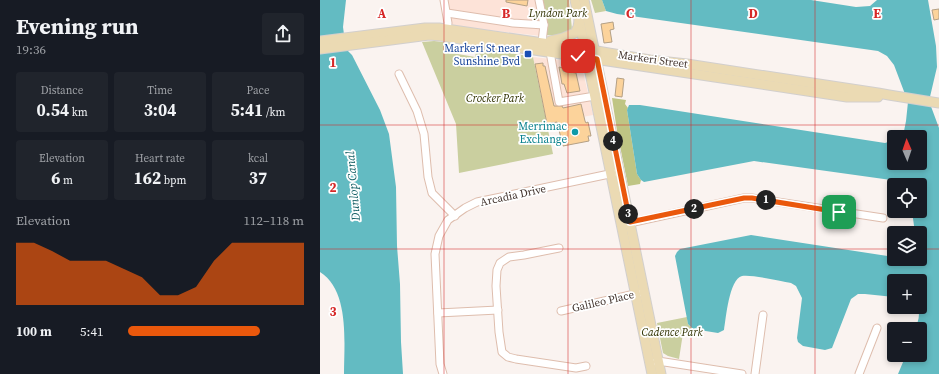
<!DOCTYPE html>
<meta charset="utf-8">
<style>
:root{--surface:#171b24;--page:#20242c;--text:#f1f3f6;--muted:#9ea1a6;--accent:#ea580c}
body{margin:0;font-family:"Source Serif 4",serif;background:var(--page);color:var(--text);height:100vh;display:flex;flex-direction:column;font-size:15px;white-space:nowrap}
*{box-sizing:border-box;margin:0}
p{font-size:13px;color:var(--muted)}
.icon{flex:none;width:22px;height:22px;fill:none;stroke:currentColor;stroke-width:2;stroke-linecap:round;stroke-linejoin:round}
.map{position:relative;flex:1;overflow:hidden}
.sheet{display:flex;flex-direction:column;background:var(--surface);width:320px}
.sheet>*{flex:none}
.needle{width:26px;rotate:358deg}
.fabs{position:absolute;left:567px;top:130px;display:grid;gap:8px}
.fabs a{display:grid;place-items:center;width:40px;height:40px;border-radius:4px;background:var(--surface);box-shadow:0 2px 6px #0003;font-size:20px}
.pin{position:absolute;display:grid;place-items:center;width:34px;height:34px;color:#fff;margin:-17px;border-radius:8px;box-shadow:0 2px 6px #0006}
.km{position:absolute;width:20px;height:20px;margin:-10px;border-radius:50%;background:#222;color:#fff;font-size:11px;line-height:20px;text-align:center}
.round{display:grid;place-items:center;flex:none;width:42px;height:42px;border-radius:4px;background:var(--page)}
.head{display:flex;align-items:center;justify-content:space-between;height:68px;padding:0 16px}
h1{font-size:22px;font-weight:700;line-height:30px}
.stats{display:grid;grid-template-columns:repeat(3,1fr);gap:6px;height:68px;padding:4px 16px}
.stats div{display:grid;align-content:center;border-radius:4px;background:var(--page);text-align:center}
.stats b{font-size:17px;font-weight:700}
.stats small{font-size:11px;font-weight:400}
.stats p{font-size:11px}
.chart{height:112px;padding:8px 16px}
.chart p{display:flex;justify-content:space-between}
.chart svg{width:100%;height:72px;margin-top:4px;fill:var(--accent);opacity:.7}
ul{padding:0 16px;list-style:none;font-size:13px}
li{display:grid;grid-template-columns:64px 48px 1fr;align-items:center;height:30px}
li i{height:10px;border-radius:5px;background:var(--accent)}
main{display:flex;flex:1;min-height:0}
.map>svg:first-child{display:block}
</style>
<main>
<section class="sheet">
<div class="head"><div><h1>Evening run</h1><p>19:36</p></div><a class="round"><svg class="icon" aria-label="share" viewBox="0 0 24 24"><path d="M12 15V3M7 8l5-5 5 5M5 13v7h14v-7"/></svg></a></div>
<div class="stats">
<div><p>Distance</p><b>0.54<small> km</small></b></div>
<div><p>Time</p><b>3:04</b></div>
<div><p>Pace</p><b>5:41<small> /km</small></b></div>
</div>
<div class="stats">
<div><p>Elevation</p><b>6<small> m</small></b></div>
<div><p>Heart rate</p><b>162<small> bpm</small></b></div>
<div><p>kcal</p><b>37</b></div>
</div>
<div class="chart"><p><span>Elevation</span>112–118 m</p>
<svg viewBox="0 0 160 44" preserveAspectRatio="none"><path d="M0 44V6L10 6L20 11L30 17L40 17L50 17L60 22L70 27L80 38L90 38L100 33L110 17L120 6L130 6L140 6L150 6L160 6V44z"/></svg>
</div>
<ul>
<li><b>100 m</b>5:41<i style="width:75%"></i></li>
</ul>
</section>
<div class="map">
<svg width="619" height="374" viewBox="0 0 619 374">
<rect width="100%" height="100%" fill="#faf3f0"/>
<g fill="#fde3d8">
<path d="M121,0H222L227,25L226,35L221,36L126,25Z"/>
<path d="M213,57L259,62L262,67L273,115L227,124Z"/>
</g>
<g fill="#cacf9f">
<path d="M222,0H249L252,29C245,35 235,36 226,35L227,25Z"/>
<path d="M271,0H282L286,11L275,13Z"/>
<path d="M114,41L133,43L132,53L155,57L157,47L213,57L233,154L139,173L136,124L102,42Z"/>
<path d="M367,317L368,324L373,329L363,333L359,359L348,356L343,353L337,323Z"/>
</g>
<path fill="#bfc584" d="M292,98L306,100L305,104L308,108L307,110L317,174L321,180L320,184L308,186L297,131Z"/>
<g fill="#63bbc2">
<path d="M0,0H26L23,27L26,49L32,55L60,110L69,134L76,187L77,246L80,284L81,342L83,374H24C24,343 30,291 0,272Z"/>
<path d="M282,0H491L536,7L550,6L557,0H608L616,46L617,67L609,101L619,128V374H578L586,355H600V329H595C598,321 601,315 597,307H600V281H574V297L545,294H538L531,299L512,348L505,350L483,346L478,342L477,338L482,298L476,286L471,283C460,281 430,274 422,276C409,279 406,319 404,330L398,333L373,329L368,324L355,256L357,252L360,249L431,235L574,257V259H600V233H595L592,211H600V185H583L571,180L434,161L324,182L321,180L317,174L307,110L309,105H320L565,143L574,140V163H600V137H578L584,131L586,121L588,102L574,65L567,56L558,51L297,14L286,11Z"/>
</g>
<g fill="#fcd39b" stroke="#b4a085">
<path d="M186,0H208L207,6L186,2Z"/>
<path d="M619,9V19L614,20L612,10Z"/>
<path d="M293,22L294,29L290,30L292,42L284,43L281,24Z"/>
<path d="M223,63V66H225L234,106H242L243,108L261,104L265,121L266,123L268,122L271,136H268L269,141L243,146L237,122L227,124L215,64Z"/>
<path d="M239,67L243,68V71L256,73L260,91L247,93L244,84H242Z"/>
<path d="M297,78L304,79L302,97L295,96Z"/>
</g>
<g fill="none" stroke-linecap="round" stroke-linejoin="round">
<g stroke="#debdad" stroke-width="9">
<g id="minor">
<path d="M124,0L128,23L127,29L130,33"/>
<path d="M219,0L224,25L222,42"/>
<path d="M127,13L193,23L224,25"/>
<path d="M230,52L239,102L275,96"/>
<path d="M79,74L97,111L104,134L108,177L112,193L135,216"/>
<path d="M305,224L424,198H432L563,218"/>
<path d="M239,248L204,255L189,257L180,263L177,270L176,286L179,332L182,352L188,357L196,359L256,368L266,366"/>
<path d="M241,311L319,293"/>
<path d="M118,313L178,310"/>
<path d="M335,362L338,361L422,374"/>
<path d="M123,374L120,364L115,254L119,236L128,220L145,208L157,202L294,173"/>
<path d="M435,374L443,315"/>
<path d="M539,374L557,328"/>
</g>
</g>
<g stroke="#d2cfcd" stroke-width="11">
<g id="major">
<path d="M255,0L332,374"/>
<path d="M264,0L341,374"/>
<path d="M0,41L105,28H119L265,49L330,60L367,64L558,93L569,95L619,103"/>
<path d="M230,41L243,38L255,33L258,27L259,21"/>
<path d="M0,49L71,40L109,35L121,36L527,97H558"/>
</g>
</g>
<use href="#minor" stroke="#fff" stroke-width="7"/>
<use href="#major" stroke="#ebdab3" stroke-width="9"/>
</g>
<g fill="none" stroke-linecap="round" stroke-linejoin="round">
<g stroke="#fff" stroke-width="8">
<path id="route" d="M258,56L277,59L310,222L424,198H432L519,212"/>
</g>
<use href="#route" stroke="#ea580c" stroke-width="5"/>
</g>
<path fill="none" stroke="#d62828" stroke-width="1" stroke-opacity="0.55" d="M124,0V374M248,0V374M371,0V374M495,0V374M0,125H619M0,249H574M600,249H619"/>
<rect fill="#1a4fb4" stroke="#fff" stroke-width="1.5" x="204" y="50" width="8" height="8" rx="2"/>
<circle fill="#0f9aa8" stroke="#fff" stroke-width="1.5" cx="255" cy="132" r="4"/>
<g text-anchor="middle" stroke-width="3.5" stroke-linejoin="round" paint-order="stroke">
<g font-size="11" font-style="italic" fill="#303200" stroke="#fff">
<text x="238" y="17">Lyndon Park</text>
<text x="175" y="102">Crocker Park</text>
<text x="352" y="336">Cadence Park</text>
</g>
<g font-size="11" fill="#164399" stroke="#fff" text-anchor="end">
<text x="200" y="52">Markeri St near<tspan x="200" dy="13">Sunshine Bvd</tspan></text>
</g>
<g font-size="11" fill="#443630" stroke="#fff">
<text transform="translate(333 59) rotate(8)" y="4">Markeri Street</text>
<text transform="translate(193 195) rotate(-12)" y="4">Arcadia Drive</text>
<text transform="translate(283 301) rotate(-13)" y="4">Galileo Place</text>
</g>
<g font-size="11" fill="#0d838f" stroke="#fff" text-anchor="end">
<text x="247" y="130">Merrimac<tspan x="247" dy="13">Exchange</tspan></text>
</g>
<g font-size="12" font-style="italic" fill="#196267" stroke="#fff">
<text transform="translate(33 186) rotate(-95)" y="4">Dunlop Canal</text>
</g>
</g>
<g font-size="13" text-anchor="middle" font-weight="bold" fill="#d62828" stroke="#fff" stroke-width="3.5" stroke-linejoin="round" paint-order="stroke">
<text x="62" y="18">A</text>
<text x="186" y="18">B</text>
<text x="310" y="18">C</text>
<text x="433" y="18">D</text>
<text x="557" y="18">E</text>
<text x="13" y="67">1</text>
<text x="13" y="192">2</text>
<text x="13" y="316">3</text>
</g>
</svg>
<div class="fabs">
<a><svg class="needle" viewBox="-14 -14 28 28"><path d="M0-13l5 13h-10z" fill="#e53935"/><path d="M0 13l5-13h-10z" fill="#9ea1a6"/></svg></a>
<a><svg class="icon" aria-label="locate" viewBox="0 0 24 24"><circle cx="12" cy="12" r="6"/><path d="M12 2v4M12 18v4M2 12h4M18 12h4"/></svg></a>
<a><svg class="icon" aria-label="layers" viewBox="0 0 24 24"><path d="M12 4l9 5-9 5-9-5zM3 14l9 5 9-5"/></svg></a>
<a>+</a>
<a>−</a>
</div>
<div class="pin" style="left:519px;top:212px;background:#1e9e55"><svg class="icon" aria-label="arrive" viewBox="0 0 24 24"><path d="M6 21V4h12l-3 4 3 4H6"/></svg></div>
<div class="pin" style="left:258px;top:56px;background:#d93025"><svg class="icon" aria-label="check" viewBox="0 0 24 24"><path d="M5 12l5 5 9-10"/></svg></div>
<b class="km" style="left:446px;top:200px">1</b>
<b class="km" style="left:374px;top:209px">2</b>
<b class="km" style="left:308px;top:214px">3</b>
<b class="km" style="left:293px;top:141px">4</b>
</div>
</main>
